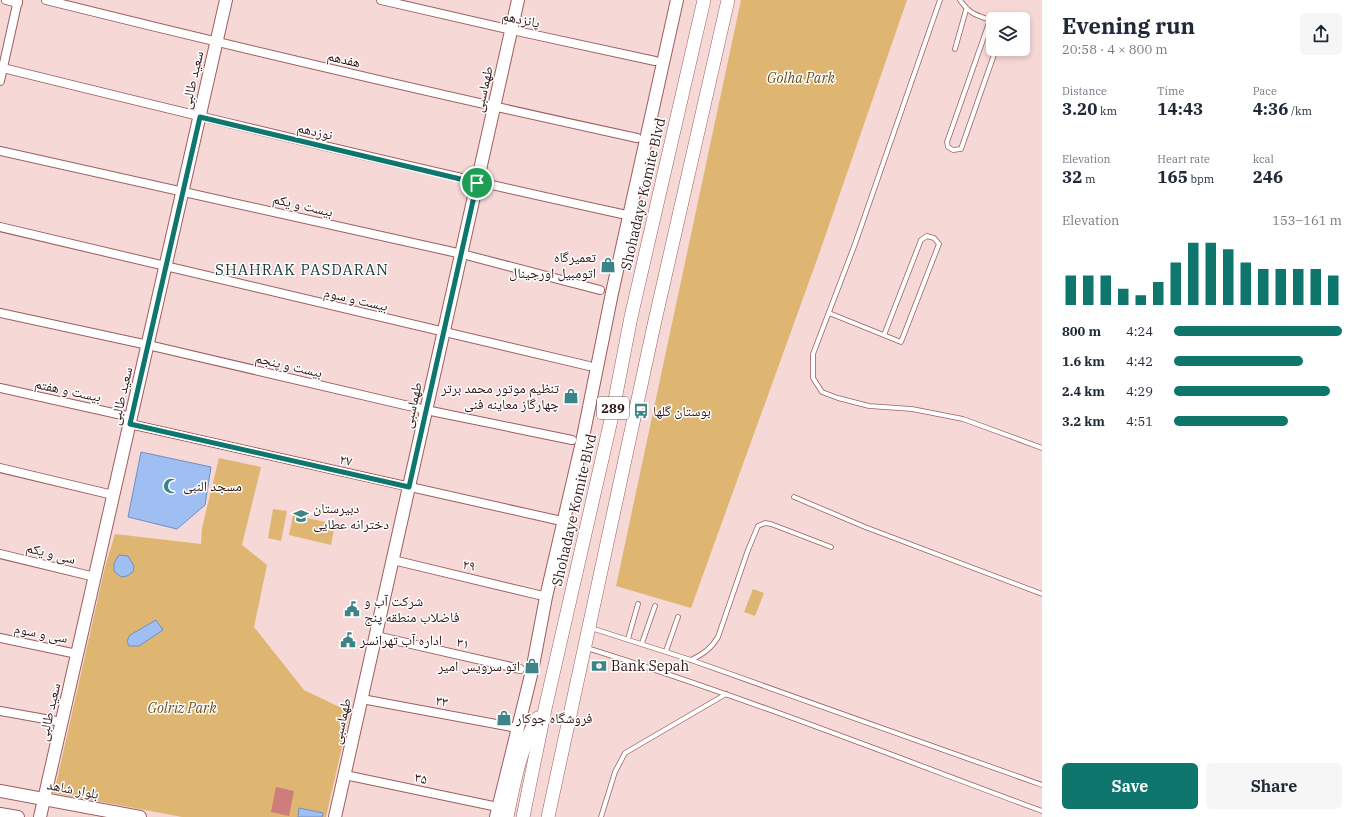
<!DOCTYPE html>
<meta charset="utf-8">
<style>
:root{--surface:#fff;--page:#f6f6f7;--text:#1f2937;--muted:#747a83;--accent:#0f766e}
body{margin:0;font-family:"IBM Plex Serif","Noto Naskh Arabic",serif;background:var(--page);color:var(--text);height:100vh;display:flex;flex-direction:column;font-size:15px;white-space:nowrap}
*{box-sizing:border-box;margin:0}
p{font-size:13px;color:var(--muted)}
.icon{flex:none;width:22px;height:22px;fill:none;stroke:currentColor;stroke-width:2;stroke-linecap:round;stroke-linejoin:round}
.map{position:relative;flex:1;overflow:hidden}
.panel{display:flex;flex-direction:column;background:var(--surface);width:320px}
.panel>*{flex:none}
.fabs{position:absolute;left:986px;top:12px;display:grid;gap:8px}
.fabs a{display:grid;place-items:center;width:44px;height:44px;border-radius:6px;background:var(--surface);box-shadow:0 2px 6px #0003;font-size:20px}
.pin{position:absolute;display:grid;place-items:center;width:34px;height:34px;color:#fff;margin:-17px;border:2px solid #fff;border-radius:50%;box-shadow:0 1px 4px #0007}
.round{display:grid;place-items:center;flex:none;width:42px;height:42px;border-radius:6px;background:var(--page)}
.overview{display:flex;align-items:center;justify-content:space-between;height:68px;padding:0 20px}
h1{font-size:22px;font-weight:700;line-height:30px}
.metrics{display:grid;grid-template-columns:repeat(3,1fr);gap:6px;height:68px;padding:4px 20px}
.metrics div{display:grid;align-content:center}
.metrics b{font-size:17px;font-weight:700}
.metrics small{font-size:11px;font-weight:400}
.metrics p{font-size:11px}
.chart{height:112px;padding:8px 20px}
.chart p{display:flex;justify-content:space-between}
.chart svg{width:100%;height:72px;margin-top:4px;stroke:var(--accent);stroke-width:6}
.cta{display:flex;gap:8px;margin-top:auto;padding:8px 20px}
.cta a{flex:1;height:46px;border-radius:6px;background:var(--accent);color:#fff;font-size:16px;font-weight:700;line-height:46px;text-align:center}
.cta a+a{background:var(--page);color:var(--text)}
ul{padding:0 20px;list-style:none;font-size:13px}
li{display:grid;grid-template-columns:64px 48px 1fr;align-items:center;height:30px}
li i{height:10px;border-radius:5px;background:var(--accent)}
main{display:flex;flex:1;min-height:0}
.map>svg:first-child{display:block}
</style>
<main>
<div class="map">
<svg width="1042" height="817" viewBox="0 0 1042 817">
<rect width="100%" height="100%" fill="#f6d8d7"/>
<g fill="#deb671">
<path d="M741,0H907L819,254L691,608L616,586Z"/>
<path d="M219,458L261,467L242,545L267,565L254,627L304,690L350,712L326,817H182L54,793L105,567L115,534L201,544L202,528Z"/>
<path d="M273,509L287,511L281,541L268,538Z"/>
<path d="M293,515L335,524L331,545L289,535Z"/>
<path d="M753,589L764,593L755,616L744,612Z"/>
</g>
<path fill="#ce7c7c" d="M276,787L294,791L289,816L271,812Z"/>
<g fill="#9fbff3" stroke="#708fc1">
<path d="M141,452L211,467L205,505L177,529L128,517Z"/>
<path d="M119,555L128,556L134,566L133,572L127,576L121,577L114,571V563Z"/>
<path d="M156,620L163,630L139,646H129L127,641L130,635Z"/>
<path d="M299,808L323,813L322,817H298Z"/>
</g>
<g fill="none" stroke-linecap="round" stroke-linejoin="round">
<g stroke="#9d5e5e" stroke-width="5.5">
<g id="lane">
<path d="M940,0L855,244L813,354V378L822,392L838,398L869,406L912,409L963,419L1042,448"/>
<path d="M960,0C970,15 977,15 993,21"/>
<path d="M990,20L947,142L948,147L953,150L961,149L996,49"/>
<path d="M955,49L966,10"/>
<path d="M829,313L901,342L939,244L934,238L927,236L921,240L884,335"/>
<path d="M794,497L865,527L1042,594"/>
<path d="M591,628L691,660L1042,785"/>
<path d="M628,639L638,604"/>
<path d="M642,643L655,606"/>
<path d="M587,648C741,696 891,755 1042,811"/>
<path d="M666,651L678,617"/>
<path d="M691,660C703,654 711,649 718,637L748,550L758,526L765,523L771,524L831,547"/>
<path d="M601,817L615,772L625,753L726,694"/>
</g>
</g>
<g stroke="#9d5e5e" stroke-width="10">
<g id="street">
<path d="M6,0L18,3"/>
<path d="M46,0C243,49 439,95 637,138"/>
<path d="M381,0L512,30L655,61"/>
<path d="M3,68C209,119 415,169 622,214"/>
<path d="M0,81L18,0"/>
<path d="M0,151L462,254L600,290"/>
<path d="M0,227L589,366"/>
<path d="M0,313L148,345L426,410L572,440"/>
<path d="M0,388L131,417"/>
<path d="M130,424L557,520"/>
<path d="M0,468L113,495"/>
<path d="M0,554L95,577"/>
<path d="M393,560L539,595"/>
<path d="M376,636L520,669"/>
<path d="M0,638L77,654"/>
<path d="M362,699L517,728"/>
<path d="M0,711L62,722"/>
<path d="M345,775L493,806"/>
</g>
</g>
<g stroke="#9d5e5e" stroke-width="14">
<g id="secondary">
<path d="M0,791L140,817"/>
<path d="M0,814L18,817"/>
<path d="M40,817L226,0"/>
<path d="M335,817L518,0"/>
<path d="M496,817L532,671L546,597L582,442L612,293L677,0"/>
</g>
</g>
<g stroke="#9d5e5e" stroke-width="14">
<g id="primary">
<path d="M507,817C513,788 521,743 538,718"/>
<path d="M523,817L545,709L611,420L631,317L704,0"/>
<path d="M548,817L654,325L728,0"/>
</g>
</g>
<use href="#lane" stroke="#fff" stroke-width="4"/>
<use href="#street" stroke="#fff" stroke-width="8"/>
<use href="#secondary" stroke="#fff" stroke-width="12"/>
<use href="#primary" stroke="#fff" stroke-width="13"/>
</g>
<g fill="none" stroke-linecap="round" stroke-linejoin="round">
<g stroke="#fff" stroke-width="8">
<path id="route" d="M200,117L477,183L409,487L130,424Z"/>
</g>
<use href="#route" stroke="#0f766e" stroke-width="5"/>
</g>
<defs>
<g id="shop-bare" transform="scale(1.2)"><path d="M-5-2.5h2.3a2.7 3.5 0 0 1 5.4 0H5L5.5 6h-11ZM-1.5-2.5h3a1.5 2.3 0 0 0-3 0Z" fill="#3c8488" stroke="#fff" stroke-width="2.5" paint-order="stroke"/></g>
<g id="bus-bare" transform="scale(1.2)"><path d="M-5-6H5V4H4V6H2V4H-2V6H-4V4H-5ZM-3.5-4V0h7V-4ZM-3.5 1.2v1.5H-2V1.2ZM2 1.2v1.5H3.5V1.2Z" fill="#3c8488" stroke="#fff" stroke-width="2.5" paint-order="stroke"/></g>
<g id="mosque-bare" transform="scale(1.2)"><path d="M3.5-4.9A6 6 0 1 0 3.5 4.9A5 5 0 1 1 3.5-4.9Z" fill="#3c8488" stroke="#fff" stroke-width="2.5" paint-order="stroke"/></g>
<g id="school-bare" transform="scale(1.2)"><path d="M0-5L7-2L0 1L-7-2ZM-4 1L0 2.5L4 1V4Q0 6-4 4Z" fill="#3c8488" stroke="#fff" stroke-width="2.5" paint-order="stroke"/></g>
<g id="civic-bare" transform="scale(1.2)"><path d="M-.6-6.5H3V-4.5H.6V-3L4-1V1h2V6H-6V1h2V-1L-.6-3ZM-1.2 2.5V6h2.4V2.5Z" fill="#3c8488" stroke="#fff" stroke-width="2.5" paint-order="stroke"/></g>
<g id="bank-bare" transform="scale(1.2)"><path d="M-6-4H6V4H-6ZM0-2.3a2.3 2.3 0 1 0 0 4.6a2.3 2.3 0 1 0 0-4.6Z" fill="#3c8488" stroke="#fff" stroke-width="2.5" paint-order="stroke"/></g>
</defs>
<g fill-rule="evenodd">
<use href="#shop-bare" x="608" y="265"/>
<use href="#shop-bare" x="571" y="396"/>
<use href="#bus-bare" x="641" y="411"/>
<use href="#mosque-bare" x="171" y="486"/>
<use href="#school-bare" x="301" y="516"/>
<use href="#civic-bare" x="352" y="609"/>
<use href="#civic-bare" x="348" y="640"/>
<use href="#shop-bare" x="532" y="666"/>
<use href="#bank-bare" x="599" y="666"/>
<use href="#shop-bare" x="504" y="718"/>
</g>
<g text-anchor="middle" stroke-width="3" stroke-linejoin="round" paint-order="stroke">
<rect fill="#fff" stroke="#6d5b5c" stroke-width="1" x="597" y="397" width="32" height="22" rx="3"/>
<g font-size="13" font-weight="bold" fill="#2f1516">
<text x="613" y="413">289</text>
</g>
<g font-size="14" fill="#2f1516" stroke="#fff">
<text transform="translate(521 19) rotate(12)" y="5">پانزدهم</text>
<text transform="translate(344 59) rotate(13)" y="5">هفدهم</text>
<text transform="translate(192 80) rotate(-77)" y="5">سعید طالبی</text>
<text transform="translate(483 89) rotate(-77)" y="5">طهماسبی</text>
<text transform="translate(315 131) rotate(13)" y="5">نوزدهم</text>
<text transform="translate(643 194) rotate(-77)" y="5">Shohadaye Komite Blvd</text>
<text transform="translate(303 205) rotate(13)" y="5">بیست و یکم</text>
<text transform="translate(356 299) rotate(13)" y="5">بیست و سوم</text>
<text transform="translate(289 365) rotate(13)" y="5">بیست و پنجم</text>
<text transform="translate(68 390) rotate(12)" y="5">بیست و هفتم</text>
<text transform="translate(121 396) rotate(-77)" y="5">سعید طالبی</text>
<text transform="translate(412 405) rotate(-77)" y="5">طهماسبی</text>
<text transform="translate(346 460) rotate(13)" y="5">۲۷</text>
<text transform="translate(574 510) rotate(-77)" y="5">Shohadaye Komite Blvd</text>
<text transform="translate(51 553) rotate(14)" y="5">سی و یکم</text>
<text transform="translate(469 565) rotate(13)" y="5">۲۹</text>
<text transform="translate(41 633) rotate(11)" y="5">سی و سوم</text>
<text transform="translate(463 643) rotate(13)" y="5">۳۱</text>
<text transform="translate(442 701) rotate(11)" y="5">۳۳</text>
<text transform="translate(49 712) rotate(-77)" y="5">سعید طالبی</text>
<text transform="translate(341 721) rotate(-77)" y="5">طهماسبی</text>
<text transform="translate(421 778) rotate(12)" y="5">۳۵</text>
<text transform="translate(73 789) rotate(11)" y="5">بلوار شاهد</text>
</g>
<g font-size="14" font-style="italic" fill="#6b4e17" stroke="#fff">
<text x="801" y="83">Golha Park</text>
<text x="182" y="713">Golriz Park</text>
</g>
<g font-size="14" fill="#2f1516" stroke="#fff" text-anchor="start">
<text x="596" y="262" text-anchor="end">تعمیرگاه<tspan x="596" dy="16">اتومبیل اورجینال</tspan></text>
<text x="559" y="393" text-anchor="end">تنظیم موتور محمد برتر<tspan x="559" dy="16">چهارگاز معاینه فنی</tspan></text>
<text x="653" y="416">بوستان گلها</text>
<text x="183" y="491">مسجد النبی</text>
<text x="313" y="513">دبیرستان<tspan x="313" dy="16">دخترانه عطایی</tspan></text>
<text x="364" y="606">شرکت آب و<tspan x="364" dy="16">فاضلاب منطقه پنج</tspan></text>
<text x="360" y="645">اداره آب تهرانسر</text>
<text x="520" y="671" text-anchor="end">اتو سرویس امیر</text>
<text x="611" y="671">Bank Sepah</text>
<text x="516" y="723">فروشگاه جوکار</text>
</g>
<g font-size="15" letter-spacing="1" fill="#16393a" stroke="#fff">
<text x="302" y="275">SHAHRAK PASDARAN</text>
</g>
</g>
</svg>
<div class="fabs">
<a><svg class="icon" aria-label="layers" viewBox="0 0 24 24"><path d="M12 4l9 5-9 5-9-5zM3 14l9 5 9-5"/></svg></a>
</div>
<div class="pin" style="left:477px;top:183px;background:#1e9e55"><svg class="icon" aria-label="arrive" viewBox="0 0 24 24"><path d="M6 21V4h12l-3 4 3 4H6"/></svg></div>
</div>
<section class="panel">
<div class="overview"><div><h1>Evening run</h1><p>20:58 · 4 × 800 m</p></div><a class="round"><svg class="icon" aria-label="share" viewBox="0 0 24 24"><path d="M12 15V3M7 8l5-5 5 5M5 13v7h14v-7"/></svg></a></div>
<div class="metrics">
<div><p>Distance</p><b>3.20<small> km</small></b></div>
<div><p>Time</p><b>14:43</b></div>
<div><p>Pace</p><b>4:36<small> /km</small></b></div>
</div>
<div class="metrics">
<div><p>Elevation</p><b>32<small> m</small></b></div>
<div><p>Heart rate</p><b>165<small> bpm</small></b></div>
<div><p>kcal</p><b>246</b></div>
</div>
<div class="chart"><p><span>Elevation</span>153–161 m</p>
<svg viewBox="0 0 160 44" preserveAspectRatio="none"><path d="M5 44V26M15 44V26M25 44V26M35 44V34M45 44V38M55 44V30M65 44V18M75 44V6M85 44V6M95 44V10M105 44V18M115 44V22M125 44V22M135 44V22M145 44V22M155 44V26"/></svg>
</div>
<ul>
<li><b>800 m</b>4:24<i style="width:100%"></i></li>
<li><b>1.6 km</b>4:42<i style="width:77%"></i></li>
<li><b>2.4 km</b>4:29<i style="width:93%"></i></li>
<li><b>3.2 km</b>4:51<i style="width:68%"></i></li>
</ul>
<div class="cta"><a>Save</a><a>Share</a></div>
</section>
</main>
